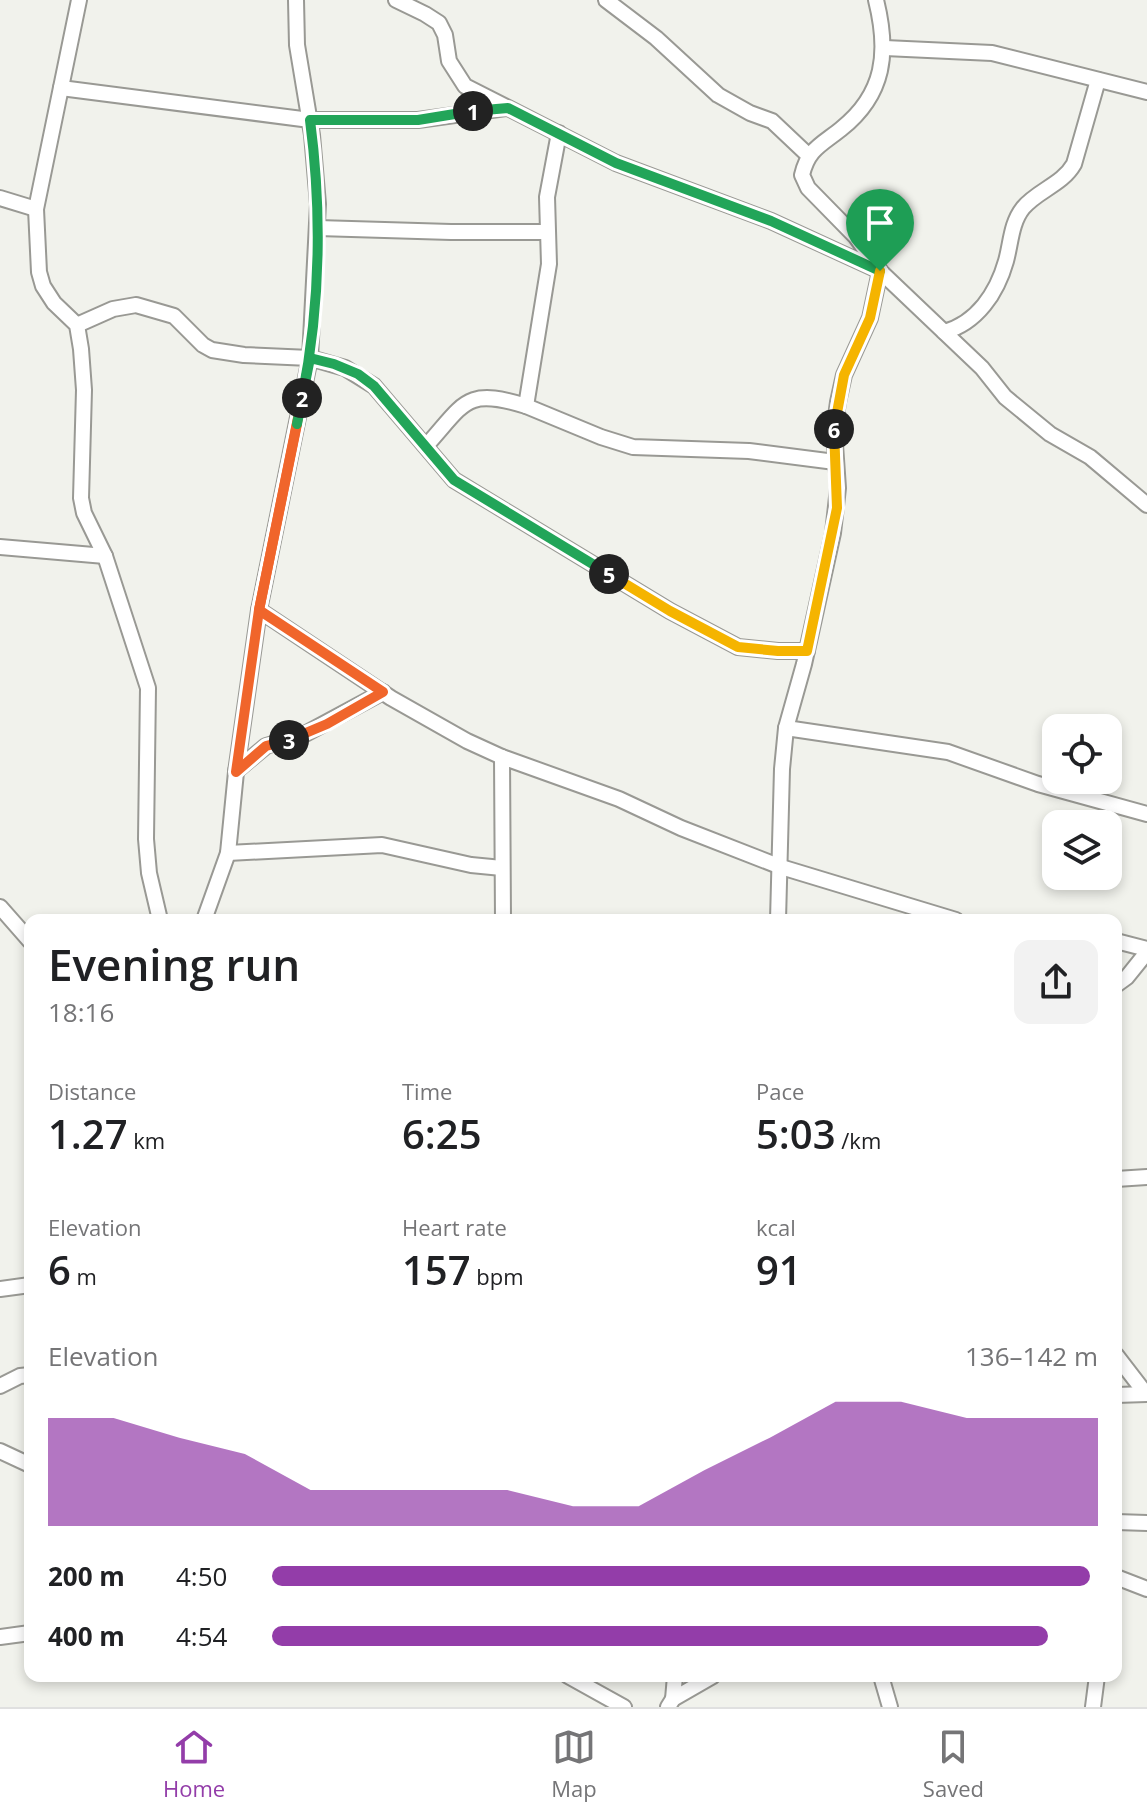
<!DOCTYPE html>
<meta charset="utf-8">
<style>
:root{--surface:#fff;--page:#f2f2f2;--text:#202124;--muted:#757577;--line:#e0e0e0;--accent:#933da9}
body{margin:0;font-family:"Open Sans",sans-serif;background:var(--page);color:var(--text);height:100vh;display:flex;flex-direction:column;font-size:30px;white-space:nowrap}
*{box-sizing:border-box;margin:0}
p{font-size:26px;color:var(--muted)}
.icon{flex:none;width:44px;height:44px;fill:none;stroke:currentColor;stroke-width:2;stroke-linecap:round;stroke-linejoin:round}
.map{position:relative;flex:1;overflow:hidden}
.panel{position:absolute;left:24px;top:914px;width:1098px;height:768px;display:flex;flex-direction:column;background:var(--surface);border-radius:16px;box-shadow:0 4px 12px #0003}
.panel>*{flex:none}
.buttons{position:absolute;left:1042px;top:714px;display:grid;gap:16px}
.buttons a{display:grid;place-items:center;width:80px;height:80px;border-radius:16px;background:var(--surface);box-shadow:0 4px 12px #0003;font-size:40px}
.pin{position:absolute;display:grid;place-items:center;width:68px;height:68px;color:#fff;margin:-82px -34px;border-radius:50% 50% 50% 0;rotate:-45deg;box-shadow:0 0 8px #0007}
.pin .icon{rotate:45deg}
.km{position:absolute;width:40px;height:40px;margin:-20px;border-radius:50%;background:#222;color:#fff;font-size:22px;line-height:40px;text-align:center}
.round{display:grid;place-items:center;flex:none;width:84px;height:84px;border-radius:16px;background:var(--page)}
.summary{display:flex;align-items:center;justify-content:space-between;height:136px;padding:0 24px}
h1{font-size:44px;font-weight:600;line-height:60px}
.figures{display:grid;grid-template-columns:repeat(3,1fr);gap:12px;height:136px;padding:8px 24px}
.figures div{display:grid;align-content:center}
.figures b{font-size:40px;font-weight:600}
.figures small{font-size:22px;font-weight:400}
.figures p{font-size:22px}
.chart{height:224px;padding:16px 24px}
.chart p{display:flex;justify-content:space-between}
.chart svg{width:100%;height:144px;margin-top:8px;fill:var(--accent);opacity:.7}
ul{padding:0 24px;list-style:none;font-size:26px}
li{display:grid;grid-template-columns:128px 96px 1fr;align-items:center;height:60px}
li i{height:20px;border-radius:10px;background:var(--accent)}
.tab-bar{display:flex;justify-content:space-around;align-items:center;height:112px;border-top:2px solid var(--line);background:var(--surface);font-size:22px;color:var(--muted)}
.tab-bar a{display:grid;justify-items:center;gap:4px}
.tab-bar .current{color:var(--accent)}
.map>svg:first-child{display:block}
</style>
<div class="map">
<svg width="1147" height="1707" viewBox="0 0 1147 1707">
<rect width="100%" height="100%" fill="#f1f2ec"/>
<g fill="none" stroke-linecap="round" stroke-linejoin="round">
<g stroke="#999994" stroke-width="18">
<g id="street">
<path d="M79,0L36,209L39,272L43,286L54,303L77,325L81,349L84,390L81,498L84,513L105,556L148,688L146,839L149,873L160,920"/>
<path d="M396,0L425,14L439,23L445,35L449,61L465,86L616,163L771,221L880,271"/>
<path d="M606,0L656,38L718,95L750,113L772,121L808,155"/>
<path d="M876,0C889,52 885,94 841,129C821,145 808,149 802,175L808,188L856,237L880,271L982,368L1005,397L1050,434L1090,457L1147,505"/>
<path d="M885,48L992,53L1147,92"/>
<path d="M61,88L310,120H418L506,108"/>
<path d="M0,198L36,209"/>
<path d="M318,228L451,232H547"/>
<path d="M77,325L113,309L136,305L174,316L203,345L212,350L244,355L310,358L345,368L374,386L454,480L670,611L738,647L778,651H807"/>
<path d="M944,332C977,323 997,293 1006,261C1011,243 1011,223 1023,208C1038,190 1062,185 1074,164L1098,80"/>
<path d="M526,406L601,437L633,447L749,451L835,462"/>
<path d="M426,446C465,403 465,387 526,406L549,264L547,197L559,133"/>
<path d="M0,547L105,556"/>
<path d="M259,610L391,698L467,741L502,757L619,799L681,828L781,867L956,920"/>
<path d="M786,728L948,752L1038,784L1147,814"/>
<path d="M502,757L503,920"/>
<path d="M236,771L266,746L305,734L383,692"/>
<path d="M228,853L382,845L471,865L502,868"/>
<path d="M0,907L30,941"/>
<path d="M204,920L228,853L236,772L259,610L310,358L318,204L312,135L297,45L296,0"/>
<path d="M778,920L782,769L786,728L804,664L833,533L838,488L834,430L838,402L844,375L870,318L880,271"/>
<path d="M1116,941L1147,949"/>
<path d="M1116,985L1127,977L1147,952"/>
<path d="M1116,1179L1147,1177"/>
<path d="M0,1289L30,1285"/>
<path d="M1116,1355L1146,1394"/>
<path d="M0,1386L20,1376L30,1375"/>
<path d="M1116,1395L1147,1394"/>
<path d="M0,1451L30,1465"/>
<path d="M1116,1522L1147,1523"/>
<path d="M1116,1577L1147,1589"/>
<path d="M0,1637L30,1633"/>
<path d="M568,1676L624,1707"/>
<path d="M881,1676L890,1707"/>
<path d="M673,1699L675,1676"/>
<path d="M668,1707L673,1699L713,1676"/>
<path d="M1093,1707L1097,1676"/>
</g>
</g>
<use href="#street" stroke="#fff" stroke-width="14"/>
</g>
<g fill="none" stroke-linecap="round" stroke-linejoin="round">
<g stroke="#fff" stroke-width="16">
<path id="split-1" d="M473,111L508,108L616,163L771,221L880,271"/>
</g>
<g stroke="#fff" stroke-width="16">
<path id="split-2" d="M302,398C320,308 322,212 310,120H418L473,111"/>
</g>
<g stroke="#fff" stroke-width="16">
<path id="split-3" d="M289,740L266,746L236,772L259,610L302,398"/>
</g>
<g stroke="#fff" stroke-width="16">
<path id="split-4" d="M289,740L327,724L383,692L259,610L297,424"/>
</g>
<g stroke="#fff" stroke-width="16">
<path id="split-5" d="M297,424L310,358L334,364L358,374L374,386L454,480L609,574"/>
</g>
<g stroke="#fff" stroke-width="16">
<path id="split-6" d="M609,574L670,611L738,647L778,651H807L837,508L834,429"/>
</g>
<g stroke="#fff" stroke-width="16">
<path id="split-7" d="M834,429L844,375L870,318L880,271"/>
</g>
<use href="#split-1" stroke="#22a559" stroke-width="10"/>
<use href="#split-2" stroke="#22a559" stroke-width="10"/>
<use href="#split-3" stroke="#f0652b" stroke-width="10"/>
<use href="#split-4" stroke="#f0652b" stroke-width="10"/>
<use href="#split-5" stroke="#22a559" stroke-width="10"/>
<use href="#split-6" stroke="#f5b400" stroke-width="10"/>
<use href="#split-7" stroke="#f5b400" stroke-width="10"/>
</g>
</svg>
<div class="buttons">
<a><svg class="icon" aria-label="locate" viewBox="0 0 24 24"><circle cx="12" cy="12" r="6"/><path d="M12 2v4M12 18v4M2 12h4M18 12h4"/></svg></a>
<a><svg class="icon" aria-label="layers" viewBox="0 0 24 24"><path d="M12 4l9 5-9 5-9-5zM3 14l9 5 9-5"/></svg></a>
</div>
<div class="pin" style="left:880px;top:271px;background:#1e9e55"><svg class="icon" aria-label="arrive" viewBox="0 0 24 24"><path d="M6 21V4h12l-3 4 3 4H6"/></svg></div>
<b class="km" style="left:473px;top:111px">1</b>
<b class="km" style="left:302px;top:398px">2</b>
<b class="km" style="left:289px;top:740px">3</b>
<b class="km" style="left:609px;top:574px">5</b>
<b class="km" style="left:834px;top:429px">6</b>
<section class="panel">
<div class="summary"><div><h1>Evening run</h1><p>18:16</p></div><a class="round"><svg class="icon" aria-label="share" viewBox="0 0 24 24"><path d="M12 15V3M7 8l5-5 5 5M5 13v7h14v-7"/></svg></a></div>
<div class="figures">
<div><p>Distance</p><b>1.27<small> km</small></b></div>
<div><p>Time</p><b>6:25</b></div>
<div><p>Pace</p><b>5:03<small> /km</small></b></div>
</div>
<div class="figures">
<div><p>Elevation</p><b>6<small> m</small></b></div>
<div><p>Heart rate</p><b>157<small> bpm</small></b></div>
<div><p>kcal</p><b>91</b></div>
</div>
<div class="chart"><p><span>Elevation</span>136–142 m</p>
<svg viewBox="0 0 160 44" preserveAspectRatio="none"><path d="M0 44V11L10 11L20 17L30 22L40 33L50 33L60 33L70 33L80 38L90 38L100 27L110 17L120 6L130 6L140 11L150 11L160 11V44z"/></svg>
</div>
<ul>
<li><b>200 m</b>4:50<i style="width:99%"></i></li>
<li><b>400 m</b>4:54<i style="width:94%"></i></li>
</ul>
</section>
</div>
<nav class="tab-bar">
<a class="current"><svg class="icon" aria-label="home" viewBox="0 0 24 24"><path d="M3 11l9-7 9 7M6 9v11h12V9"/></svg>Home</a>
<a><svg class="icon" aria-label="map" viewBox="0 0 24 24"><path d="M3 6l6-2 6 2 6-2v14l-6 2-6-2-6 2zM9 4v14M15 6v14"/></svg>Map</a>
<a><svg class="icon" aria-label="saved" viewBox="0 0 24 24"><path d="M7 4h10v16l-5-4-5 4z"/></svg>Saved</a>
</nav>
